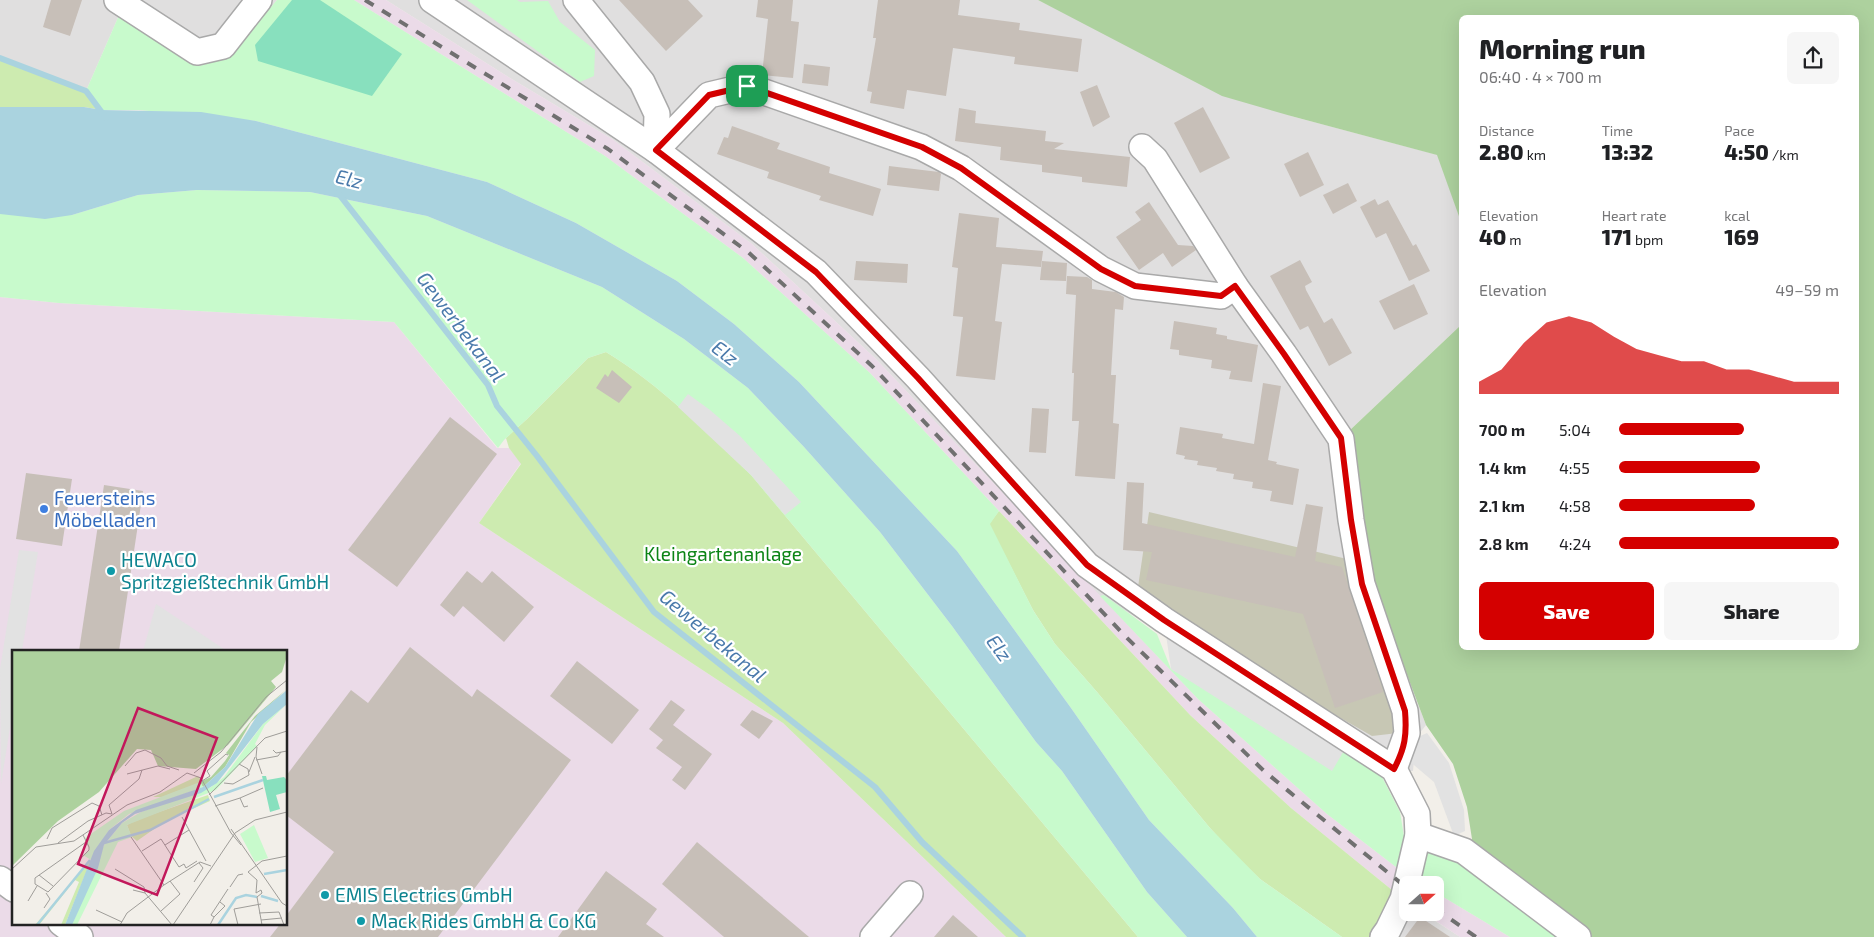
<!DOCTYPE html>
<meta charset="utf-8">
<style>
:root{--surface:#fff;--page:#f6f6f6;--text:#202124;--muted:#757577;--accent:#d40000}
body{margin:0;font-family:"Exo 2",sans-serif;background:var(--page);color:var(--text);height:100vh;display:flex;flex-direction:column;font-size:19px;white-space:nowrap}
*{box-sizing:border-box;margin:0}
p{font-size:16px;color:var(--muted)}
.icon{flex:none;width:28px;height:28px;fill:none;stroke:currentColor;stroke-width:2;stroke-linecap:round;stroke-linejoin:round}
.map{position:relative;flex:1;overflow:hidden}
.drawer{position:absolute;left:1459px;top:15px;width:400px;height:635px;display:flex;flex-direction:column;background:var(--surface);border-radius:8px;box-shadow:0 5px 20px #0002}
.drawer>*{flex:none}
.needle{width:32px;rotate:69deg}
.fabs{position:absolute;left:1399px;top:876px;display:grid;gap:10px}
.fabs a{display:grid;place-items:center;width:45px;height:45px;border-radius:8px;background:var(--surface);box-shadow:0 5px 20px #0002;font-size:25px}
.pin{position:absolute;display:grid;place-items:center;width:42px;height:42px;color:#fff;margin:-21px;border-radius:10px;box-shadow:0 2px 8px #0006}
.round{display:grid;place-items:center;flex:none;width:52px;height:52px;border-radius:8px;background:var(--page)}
.headline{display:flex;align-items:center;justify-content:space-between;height:85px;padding:0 20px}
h1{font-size:28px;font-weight:800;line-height:38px}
.figures{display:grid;grid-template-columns:repeat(3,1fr);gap:8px;height:85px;padding:5px 20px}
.figures div{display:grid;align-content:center}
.figures b{font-size:21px;font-weight:800}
.figures small{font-size:14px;font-weight:400}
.figures p{font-size:14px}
.chart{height:140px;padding:10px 20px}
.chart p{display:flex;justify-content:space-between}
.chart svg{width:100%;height:90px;margin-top:5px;fill:var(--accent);opacity:.7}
.cta{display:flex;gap:10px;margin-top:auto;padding:10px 20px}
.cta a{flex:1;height:58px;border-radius:8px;background:var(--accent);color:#fff;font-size:20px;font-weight:800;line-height:58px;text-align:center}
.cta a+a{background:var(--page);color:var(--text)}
ul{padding:0 20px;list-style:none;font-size:16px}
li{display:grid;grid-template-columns:80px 60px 1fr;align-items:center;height:38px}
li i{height:12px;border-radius:6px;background:var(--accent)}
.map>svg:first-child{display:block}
</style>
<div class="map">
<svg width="1874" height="937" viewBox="0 0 1874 937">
<rect width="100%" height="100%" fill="#f2efe9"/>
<g fill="#e0dfdf">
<path d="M0,0H277L228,58L199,66L120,13L86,91L0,58Z"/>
<path d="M386,0H1038L1081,21L1291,116L1438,155L1461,222V325L1349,431L1366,566L1426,725L1416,738L1413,771L1377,772L1166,635L1100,596L876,359L752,244L612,139L510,78Z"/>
<path d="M1408,912L1423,913L1460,937H1383Z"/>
</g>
<g fill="#ebdbe8" fill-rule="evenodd">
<path d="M354,0H386L510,78L612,139L752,244L876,359L1198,699L1327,814L1409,877L1422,885H1408L1403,899L1291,808L1190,715L870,373L743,258L605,156Z"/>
<path d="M0,297L59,303L394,322L497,448H509L521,463L479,523L783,723L1006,937H0ZM14,651H286V923H14Z"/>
<path d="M1435,892L1510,937H1460L1424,913L1435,912Z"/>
</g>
<path fill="#c7c7b4" d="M1149,512L1347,559L1390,696L1398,733L1372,736L1304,697L1191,626L1138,587Z"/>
<g fill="#cdebb0">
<path d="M0,58L86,91L102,110L84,107H0Z"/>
<path d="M606,352C659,384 707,432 751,475L1138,937H1006L783,723L479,523L521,464L509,448L506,438L527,419L588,358Z"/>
<path d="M999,511L1190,715L1291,808L1403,899L1383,937H1342L1260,879L1235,855L1210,828L1097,692L1055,644L1033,610L989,524Z"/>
</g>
<path fill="#add19e" d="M1038,0H1874V937H1578L1464,851L1472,839L1467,807L1453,764L1426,725L1366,566L1349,431L1461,325V648H1856V18H1461V222L1437,155L1291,116L1222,96Z"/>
<g fill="#c8facc">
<path d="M277,0H354L605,156L743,258L870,373L999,511L990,524L1033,610L1055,644L1097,692L1210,828L1260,879L1342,937H1257L1233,908L1149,820L1071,708L957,551L799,382L734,324L677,281L576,223L487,182L256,121L139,110H102L86,91L120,13L199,66L228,58Z"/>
<path d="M467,0H517L520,2L548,1L560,22L595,50L594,76L580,82Z"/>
<path d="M197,190L310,192L427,216L602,287L684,339L748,388L804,447L880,532L952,626L1036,742L1062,771L1147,892L1187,937H1138L751,475C707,432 659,384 606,352L588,358L527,419L504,440L498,448L394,322L59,303L0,297V205L72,215L138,195Z"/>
<path d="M1104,595L1157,634L1171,669L1344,749L1381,775L1400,812L1406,848L1455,856L1559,937H1510L1435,892V885H1422L1409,877L1327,814L1198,699L1100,596Z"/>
</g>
<path fill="#88e0be" d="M292,0H320L402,54L372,96L258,61L255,45Z"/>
<g fill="#e2e2e2">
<path d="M688,394L710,410L740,436L801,502L785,515L751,475L678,407Z"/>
<path d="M19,550L38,552L22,651H14V703L1,784L0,669Z"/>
<path d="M156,604L227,651H143Z"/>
<path d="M1166,635L1345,749L1332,771L1171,669Z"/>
<path d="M1427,733L1449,763L1464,810L1465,831L1454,836L1434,782L1408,760L1416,738Z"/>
</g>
<path fill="#aad3df" d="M0,107H84L102,110L201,112L256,121L487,182L576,223L677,281L734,324L799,382L957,551L1071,708L1149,820L1233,908L1257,937H1187L1147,892L1062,771L1036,742L952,626L880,532L804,447L748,388L684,339L602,287L427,216L310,192L197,190L138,195L72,215L45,219L0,214Z"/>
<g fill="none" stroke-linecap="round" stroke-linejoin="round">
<g stroke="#aad3df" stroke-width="6">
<path d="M0,58L86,91L106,118"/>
<path d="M338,193L488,385L497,406L537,456L654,612L875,787L922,842L1023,937"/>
</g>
</g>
<g fill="#c7bfb8">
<path d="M51,0H82L70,36L43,27Z"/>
<path d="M619,0H688L703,16L666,51Z"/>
<path d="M758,0H793L791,21L799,22L793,78L762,75L768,19L756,17Z"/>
<path d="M878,0H960L958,15L1020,23L1019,30L1082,39L1078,72L1014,64L1015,57L953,48L946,96L907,90L904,109L870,103L872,92L867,91L876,38H873Z"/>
<path d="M804,64L830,67L828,86L802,83Z"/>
<path d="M1097,85L1110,117L1093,127L1080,92Z"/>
<path d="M1203,107L1230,158L1200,173L1174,123Z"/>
<path d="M959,108L976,111L975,123L1046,131L1045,141L1064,143L1054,149L1130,157L1127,187L1082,182V177L1042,172V165L1000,160L1001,147L955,141Z"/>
<path d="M732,126L780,143L777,149L830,167L829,173L881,189L873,216L819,200L821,196L767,178L769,172L717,154L724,137L728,138Z"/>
<path d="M1308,152L1324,185L1300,197L1284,164Z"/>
<path d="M889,166L939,172L941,174L939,191L887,185Z"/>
<path d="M1348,183L1357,201L1333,214L1323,195Z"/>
<path d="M1375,199L1378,205L1388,200L1413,246L1416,244L1430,271L1409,281L1386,233L1376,238L1360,207Z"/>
<path d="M1149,202L1178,245L1193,246L1196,250L1172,267L1163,253L1139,270L1116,237L1141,220L1135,212Z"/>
<path d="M959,213L999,218L996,247L1043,251L1041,267L1002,264L995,321L1002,322L995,380L956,376L963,317L953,316L958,268L952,267Z"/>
<path d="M1300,260L1312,282L1305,286L1306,290L1324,323L1332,318L1352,353L1329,366L1308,326L1300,330L1270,276Z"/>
<path d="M856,261L908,264L907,283L854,280Z"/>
<path d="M1042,261L1067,263L1066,281L1040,280Z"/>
<path d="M1067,276L1087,277L1092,280V289L1116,292L1124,297L1123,310L1115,309L1111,375H1116L1113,423L1119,424L1115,479L1075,476L1079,421H1072L1074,373H1072L1076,295L1066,294Z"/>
<path d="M1414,284L1428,314L1394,330L1379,301Z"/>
<path d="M1174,321L1217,328L1216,334L1227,336V339L1258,345L1252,382L1229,379L1231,371L1211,368L1212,360L1179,355V350L1170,349Z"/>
<path d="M612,370L632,387L619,403L596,388L605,374L608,377Z"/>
<path d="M1263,383L1281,386L1268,460L1277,462L1276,464L1299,469L1293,505L1270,501L1272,491L1252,488L1253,482L1233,479L1234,474L1216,471L1217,468L1197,465L1198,461L1184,459L1185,456L1176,454L1180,427L1223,434L1222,438L1254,444Z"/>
<path d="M1032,408L1049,409L1046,453L1029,452Z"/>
<path d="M450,417L497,454L397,587L348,550Z"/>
<path d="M26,473L72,479L62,546L16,539Z"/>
<path d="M1127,482L1144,483L1142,523L1295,557L1306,504L1323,507L1315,561L1342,567L1383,692L1335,708L1303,614L1146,580L1152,552L1123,550Z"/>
<path d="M104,485L143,491L119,651H79Z"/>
<path d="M467,571L482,583L492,571L534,607L504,642L463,606L454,617L440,605Z"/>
<path d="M410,647L472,697L477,689L571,760L438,937H270L281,923H286V916L334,852L286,815V776L351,690L368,703Z"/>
<path d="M577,661L639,710L612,744L550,696Z"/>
<path d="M671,700L685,710L673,725L712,754L685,790L672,780L682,767L656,748L663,740L649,729Z"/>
<path d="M752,710L773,721L759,739L740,725Z"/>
<path d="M697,842L809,937H724L662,884Z"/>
<path d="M606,871L657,909L646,924L664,937H558Z"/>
<path d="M953,915L978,937H934Z"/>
<path d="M1420,917L1450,937H1405Z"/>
</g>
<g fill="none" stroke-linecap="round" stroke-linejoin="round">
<g stroke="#a9a9a9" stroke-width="28">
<g id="minor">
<path d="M117,0L197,52L223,46L259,0"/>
<path d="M432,0L656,150L816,272L918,378L1087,565L1164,620L1394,769L1417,814L1418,835L1403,899L1388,930L1383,937"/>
<path d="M576,0L642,82L657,114L656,150"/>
<path d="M1142,147L1155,159L1235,286L1284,354L1341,439L1351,520L1362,584L1405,711L1407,733L1394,769"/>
<path d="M656,150L709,95L747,86L921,147L961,168L1101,269L1135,286L1221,296L1235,286"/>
<path d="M1418,835L1464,851L1578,937"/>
<path d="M0,879L14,889"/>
<path d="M61,923L80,937"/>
<path d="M873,937L910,894"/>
</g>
</g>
<use href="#minor" stroke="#fff" stroke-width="25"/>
<g stroke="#707070" stroke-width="4" stroke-dasharray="10 10" stroke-linecap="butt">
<path d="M365,0L608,149L748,252L872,366L1125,636L1264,771L1408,889"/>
<path d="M1435,908L1476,937"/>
</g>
</g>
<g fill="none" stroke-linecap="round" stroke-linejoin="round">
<g stroke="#fff" stroke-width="10">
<path id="route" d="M747,86L922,147L961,168L1101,269L1135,286L1221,296L1235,286L1284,354L1341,438L1351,520L1362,584L1405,711C1407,735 1405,748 1394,769L1164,620L1087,565L918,378L816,272L656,150L709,95Z"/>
</g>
<use href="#route" stroke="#d40000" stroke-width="6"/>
</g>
<circle fill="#3f7fe0" stroke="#fff" stroke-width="2" cx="44" cy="509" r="5"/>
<g fill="#0f9aa8" stroke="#fff" stroke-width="2">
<circle cx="111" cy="571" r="5"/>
<circle cx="325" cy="895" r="5"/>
<circle cx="361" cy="921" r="5"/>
</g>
<g text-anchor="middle" stroke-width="4.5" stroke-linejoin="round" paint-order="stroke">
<g font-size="19" fill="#366cbe" stroke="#fff" text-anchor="start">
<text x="54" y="505">Feuersteins<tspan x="54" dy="22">Möbelladen</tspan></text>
</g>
<g font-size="19" fill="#0c8416" stroke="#fff">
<text x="723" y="561">Kleingartenanlage</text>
</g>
<g font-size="19" fill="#0d838f" stroke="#fff" text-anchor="start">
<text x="121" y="567">HEWACO<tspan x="121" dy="22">Spritzgießtechnik GmbH</tspan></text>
<text x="335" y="902">EMIS Electrics GmbH</text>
<text x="371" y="928">Mack Rides GmbH &amp; Co KG</text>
</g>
<g font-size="20" font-style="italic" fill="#4a7aab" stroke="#fff">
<text transform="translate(349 179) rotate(14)" y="7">Elz</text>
<text transform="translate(461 327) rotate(53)" y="7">Gewerbekanal</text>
<text transform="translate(725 353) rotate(37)" y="7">Elz</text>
<text transform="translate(713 636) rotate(40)" y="7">Gewerbekanal</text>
<text transform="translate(999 648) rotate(54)" y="7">Elz</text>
</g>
</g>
<g transform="translate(12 650)">
<rect width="275" height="275" fill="#f2efe9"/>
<path d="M186,126L190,131L180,137L154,147H141ZM196,145L198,151L152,172L125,191L119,186L115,175L124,170ZM79,210L53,275H49L67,232L63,230L27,275H23Z" fill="#cdebb0"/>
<path d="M0,0H275V6L270,22L259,31L264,37L216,95L184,119L146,116L139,100L125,99L87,142L46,171L0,216ZM275,39L239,72L213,117L191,137L188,132L199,127L213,111L217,105L214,103L243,66Z" fill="#add19e"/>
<path d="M275,54L253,75L243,94L245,96L204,140L115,175L120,187L106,192L65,275H60L92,195L110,173L129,162L199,137L212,127L251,74ZM188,132L191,137L117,164L97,180L79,210L71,205L78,200L73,188L112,161ZM242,175L256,208L243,212L228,184Z" fill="#c8facc"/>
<path d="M250,126H254L255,130L272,127L275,130V142L264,145L268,159L258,162Z" fill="#88e0be"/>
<path d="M275,40V54L251,74L205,133L189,143L123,164L110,173L92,195L86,218L60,275H53L82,201L97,180L124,160L191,137L213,117L246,64Z" fill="#aad3df"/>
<path fill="none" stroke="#aad3df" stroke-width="2.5" d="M202,147L251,130M92,193L138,180L197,149M252,224L275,220M249,246L266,251M25,275L78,210M206,275L224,248L234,245L245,247"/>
<path fill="none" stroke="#9f9d99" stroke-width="1" d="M245,97L244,107L250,124M261,100L264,103L275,101M244,110L266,106L269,102M113,116L124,103L133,100L149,108L155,116L167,120M237,122L243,107M182,123L209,102L254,47L275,30M115,124L146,116L158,119M190,131L198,126L195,121L214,104L216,105M212,133L221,134L237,125L236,119L227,114M197,145L253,88L275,81M228,148L251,138M203,156L228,148L232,157L236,156M170,167L194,211M219,179L270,253L275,256M71,185L77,197V200L36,242L23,234V228L74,192M119,187L152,235M35,189L40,178L80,153L87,156L90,165M46,193L76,171L94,163L100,164L97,155L127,129L130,120M153,195L177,180M130,201L149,189L167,217L172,214L174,218L185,211M0,219L24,197L62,191L115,155L148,142L175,123L189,128L219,183L229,195M103,219L132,237L133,243M27,225L41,236M182,232L191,218L187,213M218,237L226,225L231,224M121,240L133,243L160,275M249,240L244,243L245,230L236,222L250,211L275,206M249,240L250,243L245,247L250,275M16,251L25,236M32,258L38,249L34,243M222,259L249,254M222,259L226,275M84,260L110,272M149,261L168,244L158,231M247,263L267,262L272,275M202,267L213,256L208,252M249,270L270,268M108,275L115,263L152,235L188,212L199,216M161,275L223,183L243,170L275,162M198,275L202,267L199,265L216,239"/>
<path fill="#c2185b" fill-opacity="0.15" stroke="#c2185b" stroke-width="2.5" d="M126,58L205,88L145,245L66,214Z"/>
<rect width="275" height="275" fill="none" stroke="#222" stroke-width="2.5"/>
</g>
</svg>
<div class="fabs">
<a><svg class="needle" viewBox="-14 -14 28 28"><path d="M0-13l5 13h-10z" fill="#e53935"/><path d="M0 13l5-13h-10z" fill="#757577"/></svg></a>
</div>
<div class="pin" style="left:747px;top:86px;background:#1e9e55"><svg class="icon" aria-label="arrive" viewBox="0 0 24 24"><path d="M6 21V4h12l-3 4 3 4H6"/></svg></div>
<section class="drawer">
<div class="headline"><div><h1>Morning run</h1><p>06:40 · 4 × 700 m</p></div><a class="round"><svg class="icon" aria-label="share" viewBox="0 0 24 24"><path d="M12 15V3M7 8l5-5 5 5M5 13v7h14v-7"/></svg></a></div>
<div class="figures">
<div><p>Distance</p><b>2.80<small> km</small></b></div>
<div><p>Time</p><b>13:32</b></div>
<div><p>Pace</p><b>4:50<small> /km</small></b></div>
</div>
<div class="figures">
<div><p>Elevation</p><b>40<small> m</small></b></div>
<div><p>Heart rate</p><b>171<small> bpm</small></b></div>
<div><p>kcal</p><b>169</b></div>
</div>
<div class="chart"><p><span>Elevation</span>49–59 m</p>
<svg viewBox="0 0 160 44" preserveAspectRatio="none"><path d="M0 44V38L10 32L20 19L30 9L40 6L50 9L60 16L70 22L80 25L90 28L100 28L110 32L120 32L130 35L140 38L150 38L160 38V44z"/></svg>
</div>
<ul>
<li><b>700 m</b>5:04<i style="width:57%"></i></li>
<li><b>1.4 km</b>4:55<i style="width:64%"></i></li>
<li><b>2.1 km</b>4:58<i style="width:62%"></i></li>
<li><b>2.8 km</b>4:24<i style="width:100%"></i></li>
</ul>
<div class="cta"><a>Save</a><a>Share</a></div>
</section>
</div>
